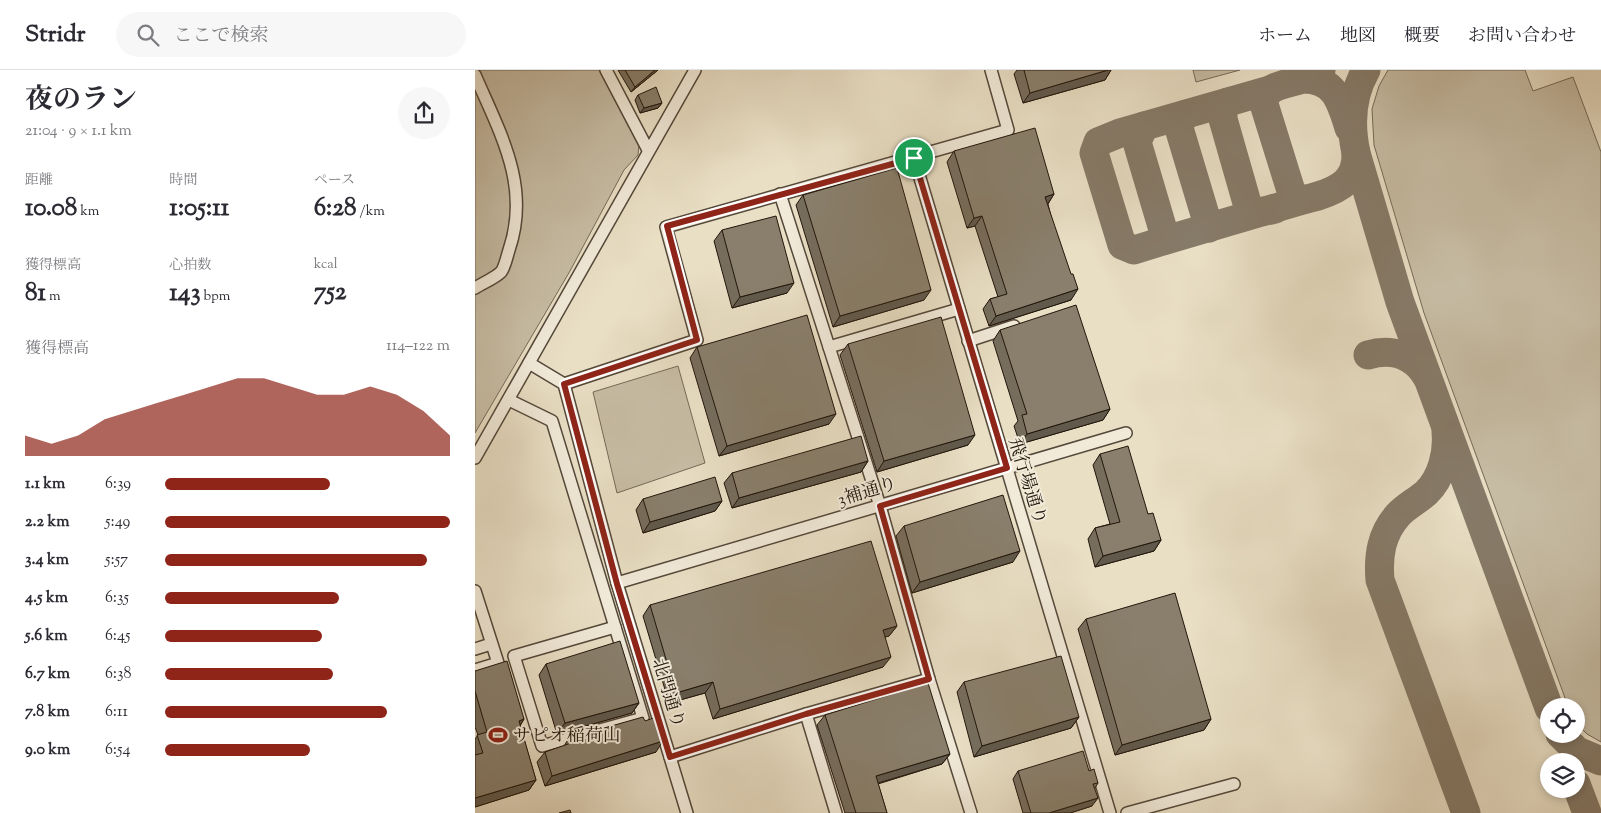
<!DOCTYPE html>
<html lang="ja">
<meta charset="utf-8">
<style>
:root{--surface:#fff;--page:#f7f7f7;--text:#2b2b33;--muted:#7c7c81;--line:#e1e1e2;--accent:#8f2418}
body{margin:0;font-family:"Sorts Mill Goudy","Noto Serif JP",serif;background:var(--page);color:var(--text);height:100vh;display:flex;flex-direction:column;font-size:19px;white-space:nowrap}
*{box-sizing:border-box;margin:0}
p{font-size:16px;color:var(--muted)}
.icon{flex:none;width:28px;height:28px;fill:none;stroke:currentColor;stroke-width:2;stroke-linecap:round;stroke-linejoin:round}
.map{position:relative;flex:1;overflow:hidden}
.sheet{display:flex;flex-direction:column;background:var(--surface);width:475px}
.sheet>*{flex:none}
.buttons{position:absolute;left:1065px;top:628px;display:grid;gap:10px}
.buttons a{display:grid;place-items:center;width:45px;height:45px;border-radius:50%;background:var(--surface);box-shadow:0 2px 8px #0003;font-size:25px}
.pin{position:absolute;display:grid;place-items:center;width:42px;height:42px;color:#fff;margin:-21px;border:2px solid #fff;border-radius:50%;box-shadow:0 1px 5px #0007}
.round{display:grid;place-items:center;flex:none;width:52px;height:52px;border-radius:26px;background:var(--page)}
.head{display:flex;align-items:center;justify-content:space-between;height:85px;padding:0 25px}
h1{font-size:28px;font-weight:700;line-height:38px}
.stats{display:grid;grid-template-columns:repeat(3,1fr);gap:8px;height:85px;padding:5px 25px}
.stats div{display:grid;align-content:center}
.stats b{font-size:25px;font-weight:700}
.stats small{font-size:14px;font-weight:400}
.stats p{font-size:14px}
.chart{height:140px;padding:10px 25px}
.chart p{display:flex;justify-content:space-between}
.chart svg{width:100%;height:90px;margin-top:5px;fill:var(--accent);opacity:.7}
ul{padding:0 25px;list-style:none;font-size:16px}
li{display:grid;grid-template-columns:80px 60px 1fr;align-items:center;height:38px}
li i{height:12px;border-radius:6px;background:var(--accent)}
header{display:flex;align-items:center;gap:30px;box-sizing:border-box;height:70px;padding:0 25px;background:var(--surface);border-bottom:1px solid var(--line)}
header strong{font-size:24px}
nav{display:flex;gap:28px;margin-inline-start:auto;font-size:18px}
.search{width:350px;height:45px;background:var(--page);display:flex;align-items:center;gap:12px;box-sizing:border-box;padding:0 18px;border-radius:28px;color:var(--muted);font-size:19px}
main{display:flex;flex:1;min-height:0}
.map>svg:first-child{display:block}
</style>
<header>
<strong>Stridr</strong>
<div class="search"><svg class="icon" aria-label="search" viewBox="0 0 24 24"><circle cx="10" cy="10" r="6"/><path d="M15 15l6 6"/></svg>ここで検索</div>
<nav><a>ホーム</a><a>地図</a><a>概要</a><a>お問い合わせ</a></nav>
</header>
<main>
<section class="sheet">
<div class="head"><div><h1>夜のラン</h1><p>21:04 · 9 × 1.1 km</p></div><a class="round"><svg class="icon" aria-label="share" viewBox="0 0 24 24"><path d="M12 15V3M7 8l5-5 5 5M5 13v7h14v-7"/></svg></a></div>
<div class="stats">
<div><p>距離</p><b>10.08<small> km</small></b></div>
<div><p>時間</p><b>1:05:11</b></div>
<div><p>ペース</p><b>6:28<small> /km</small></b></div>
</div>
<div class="stats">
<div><p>獲得標高</p><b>81<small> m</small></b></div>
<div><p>心拍数</p><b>143<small> bpm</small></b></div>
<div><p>kcal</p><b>752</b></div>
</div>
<div class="chart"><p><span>獲得標高</span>114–122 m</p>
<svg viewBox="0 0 160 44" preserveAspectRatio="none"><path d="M0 44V34L10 38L20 34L30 26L40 22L50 18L60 14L70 10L80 6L90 6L100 10L110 14L120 14L130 10L140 14L150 22L160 34V44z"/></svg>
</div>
<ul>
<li><b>1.1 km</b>6:39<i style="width:58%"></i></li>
<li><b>2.2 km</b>5:49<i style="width:100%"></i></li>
<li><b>3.4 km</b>5:57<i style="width:92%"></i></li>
<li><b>4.5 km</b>6:35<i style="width:61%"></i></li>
<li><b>5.6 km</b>6:45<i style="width:55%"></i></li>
<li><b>6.7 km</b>6:38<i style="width:59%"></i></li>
<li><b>7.8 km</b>6:11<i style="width:78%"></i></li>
<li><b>9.0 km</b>6:54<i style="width:51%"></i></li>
</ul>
</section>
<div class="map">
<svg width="1126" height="743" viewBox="0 0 1126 743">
<rect width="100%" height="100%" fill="#e9dfc5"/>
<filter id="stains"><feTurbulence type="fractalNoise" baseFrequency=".004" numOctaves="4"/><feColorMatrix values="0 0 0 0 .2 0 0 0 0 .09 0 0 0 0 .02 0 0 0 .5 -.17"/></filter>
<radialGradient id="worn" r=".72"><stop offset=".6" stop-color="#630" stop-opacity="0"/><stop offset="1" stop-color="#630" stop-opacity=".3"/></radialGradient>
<g fill="#c7bda5" stroke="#746a58">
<path d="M0,0H124L164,74L163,85L149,100L95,201L0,363Z"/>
<path d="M718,0H765L721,12Z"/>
<path d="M913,0H1050L1058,21L1098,7L1126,82V672L1112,664L1101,653V636H1093L949,243L899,75L897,39L904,16Z"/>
<path d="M203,296L230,393L142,423L118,322Z"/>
</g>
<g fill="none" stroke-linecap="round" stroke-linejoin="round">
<g stroke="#867a68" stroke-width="29">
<path d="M846,0C840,3 834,7 827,9C813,15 789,14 789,34L817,124C826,132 833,129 843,126C865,119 882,110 881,83"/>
<path d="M891,0C876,26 875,55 881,83L925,232L1074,638"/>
<path d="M827,9C860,8 866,32 874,58"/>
<path d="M753,32L748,39V49L772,133C779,144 789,142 800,139"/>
<path d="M711,44L705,52L704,58L734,158"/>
<path d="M669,56L662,72L691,170L831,129"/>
<path d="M691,170L659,180L647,175L619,83L623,72L645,63L795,20"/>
<path d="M893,285C917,278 939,285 952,307"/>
<path d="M971,362C973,382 967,408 951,423C942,431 931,436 923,445C906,464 903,486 905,510L991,743"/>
<path d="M1085,664L1102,681L1126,691"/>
<path d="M1101,714L1112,743"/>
</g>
<g stroke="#54483a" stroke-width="14">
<g id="minor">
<path d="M131,0L173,80"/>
<path d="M0,5C25,63 56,116 34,180C32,186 30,197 26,202C20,208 8,213 0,218"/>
<path d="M439,88L635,743"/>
<path d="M305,124L405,436L454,609L496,743"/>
<path d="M493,271L539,256"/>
<path d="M354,277L484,239"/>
<path d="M54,293L89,314L142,513L212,743"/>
<path d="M89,314L222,270L191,157L533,60L516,0"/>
<path d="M34,330L77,351L140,557"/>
<path d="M0,388L220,0"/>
<path d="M142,513L651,363"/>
<path d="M0,521L23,593L0,600"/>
<path d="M140,557L168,648L67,676L39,586Z"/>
<path d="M0,579L16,574"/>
<path d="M331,644L361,743"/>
<path d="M195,687L331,644L454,609"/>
<path d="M652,743L759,714"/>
</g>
</g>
<use href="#minor" stroke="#f1ead9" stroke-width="11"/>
</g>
<g fill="#766d5d" stroke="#22160b">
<path d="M143,0H183L156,22Z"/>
<path d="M542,0H636L630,10L548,33L539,4Z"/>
<path d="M163,25L187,33L183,38L165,43L160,30Z"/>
<path d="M479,81L579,124L573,134L596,230L514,256L508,239L515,229L523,227L500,156L492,158L472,92Z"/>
<path d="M328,125L449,230L358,257L321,135Z"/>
<path d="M247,160L312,223L257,238L239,171Z"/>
<path d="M525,260L635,339L628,350L545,374L539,356L543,351L518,271Z"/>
<path d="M373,274L493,375L402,402L365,285Z"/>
<path d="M222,277L354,354L244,386L215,288Z"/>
<path d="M625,384L673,444L686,470L679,481L620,497L613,469L620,458L635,454L618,395Z"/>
<path d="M393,391L386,402L257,438L249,413L257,403Z"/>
<path d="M168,429L247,431L240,441L168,463L161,440Z"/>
<path d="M429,456L538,492L437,523L421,466Z"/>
<path d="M175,535L422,556L414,566L410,567L408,597L238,649L230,623L194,633L168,546Z"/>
<path d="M611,549L736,649L729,660L640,685L603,559Z"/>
<path d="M71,594L164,633L157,643L82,664L64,605Z"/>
<path d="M0,601L49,649L45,656L61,710L54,720L0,737V669L3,665L0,657Z"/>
<path d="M489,612L604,647L596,658L499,687L482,622Z"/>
<path d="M350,645L475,684L467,694L403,714L412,743H370L342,655Z"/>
<path d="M94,668L181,682L70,716L62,692L70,682L89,676Z"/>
<path d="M543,701H614L623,713L620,718L617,736L595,743H548L538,709Z"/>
</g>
<g fill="#60594c" stroke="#22160b">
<path d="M180,0H183L156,22L160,17Z"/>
<path d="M633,0H636L630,10L548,33L555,23Z"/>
<path d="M187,33L183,38L165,43L169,38Z"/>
<path d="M579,124L572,135L570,127Z"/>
<path d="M507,146L500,156L492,158L499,148Z"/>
<path d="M319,213L312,223L257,238L265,227Z"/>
<path d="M603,219L596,230L514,256L521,246Z"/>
<path d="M456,220L449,230L358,257L365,246Z"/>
<path d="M635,339L628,350L545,374L552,364Z"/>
<path d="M361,344L354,354L244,386L252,376Z"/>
<path d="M500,365L493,375L402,402L409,391Z"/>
<path d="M393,391L386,402L257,438L264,428Z"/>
<path d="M247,431L240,441L168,463L175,452Z"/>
<path d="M686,470L679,481L620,497L628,486Z"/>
<path d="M545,481L538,492L437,523L445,512Z"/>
<path d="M422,556L414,566L400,570L408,560Z"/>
<path d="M416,587L408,597L238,649L245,639Z"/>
<path d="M238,612L230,623L194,633L201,623Z"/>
<path d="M164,633L157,643L82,664L90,653Z"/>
<path d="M604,647L596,658L499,687L507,676Z"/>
<path d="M49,649L42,660L44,651Z"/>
<path d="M736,649L729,660L640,685L647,675Z"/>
<path d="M188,671L181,682L70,716L77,706Z"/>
<path d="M475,684L467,694L393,716L401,706Z"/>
<path d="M61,710L54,720L0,737V728Z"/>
<path d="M623,728L617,736L595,743H574Z"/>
</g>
<g fill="#897f6c" stroke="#22160b">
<path d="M150,0H180L160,17Z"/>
<path d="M549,0H633L555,23Z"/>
<path d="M181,17L187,33L169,38L163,25Z"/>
<path d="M560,58L579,124L570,127L596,204H598L603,219L521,246L515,229L532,224L507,146L499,148L479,81Z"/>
<path d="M422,98L456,220L365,246L328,125Z"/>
<path d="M301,146L319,213L265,227L247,160Z"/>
<path d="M601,235L635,339L552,364L547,345L552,344L525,260Z"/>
<path d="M332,245L361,344L252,376L222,277Z"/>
<path d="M466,247L500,365L409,391L373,274Z"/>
<path d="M386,366L393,391L264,428L257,403Z"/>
<path d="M653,376L673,444L678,443L686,470L628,486L620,458L645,452L625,384Z"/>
<path d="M240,407L247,431L175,452L168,429Z"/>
<path d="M528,425L545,481L445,512L429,456Z"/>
<path d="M396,471L422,556L408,560L416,587L245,639L238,612L201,623L175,535Z"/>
<path d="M700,523L736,649L647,675L611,549Z"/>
<path d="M145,571L164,633L90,653L71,594Z"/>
<path d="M586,586L604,647L507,676L489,612Z"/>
<path d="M32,591L49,649L44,651L61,710L0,728V685L8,683L2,665L12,662L0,621V601Z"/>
<path d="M453,613L475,684L401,706L412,743H381L350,645Z"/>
<path d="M168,647L170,651L181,647L188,671L77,706L70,682L96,673L94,668Z"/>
<path d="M608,681L614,701L619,699L623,713L618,714L623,728L574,743H556L543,701Z"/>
<path d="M95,740L96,743H84Z"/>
</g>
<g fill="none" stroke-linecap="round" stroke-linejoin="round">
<g stroke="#fff" stroke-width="10">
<path id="route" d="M439,88L532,398L405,436L454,609L331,644L195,687L142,514L89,314L222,270L192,156Z"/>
</g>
<use href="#route" stroke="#8f2418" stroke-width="6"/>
</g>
<defs>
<g id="stadium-bare" transform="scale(1.5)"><path d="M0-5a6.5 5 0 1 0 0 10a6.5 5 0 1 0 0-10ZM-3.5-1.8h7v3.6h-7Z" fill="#8f2418" stroke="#f1ead9" stroke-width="2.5" paint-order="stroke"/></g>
</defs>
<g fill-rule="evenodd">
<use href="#stadium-bare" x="23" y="665"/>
</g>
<g text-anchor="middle" stroke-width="4" stroke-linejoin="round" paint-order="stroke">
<g font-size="18" fill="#22160b" stroke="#f1ead9">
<text transform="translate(553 411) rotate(73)" y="6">飛行場通り</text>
<text transform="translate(392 421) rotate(-17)" y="6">3補通り</text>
<text transform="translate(194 623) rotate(73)" y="6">北門通り</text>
</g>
<g font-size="18" fill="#22160b" stroke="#f1ead9" text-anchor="start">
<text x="38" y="671">サピオ稲荷山</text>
</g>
</g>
<rect width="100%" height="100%" filter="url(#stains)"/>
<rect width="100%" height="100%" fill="url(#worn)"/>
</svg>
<div class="buttons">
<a><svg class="icon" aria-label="locate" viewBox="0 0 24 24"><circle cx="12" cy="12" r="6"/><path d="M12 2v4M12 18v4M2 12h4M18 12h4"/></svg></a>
<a><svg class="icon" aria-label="layers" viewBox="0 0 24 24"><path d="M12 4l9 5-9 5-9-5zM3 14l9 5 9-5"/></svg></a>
</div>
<div class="pin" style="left:439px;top:88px;background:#1e9e55"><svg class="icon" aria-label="arrive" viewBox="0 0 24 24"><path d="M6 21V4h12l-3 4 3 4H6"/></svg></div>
</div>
</main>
